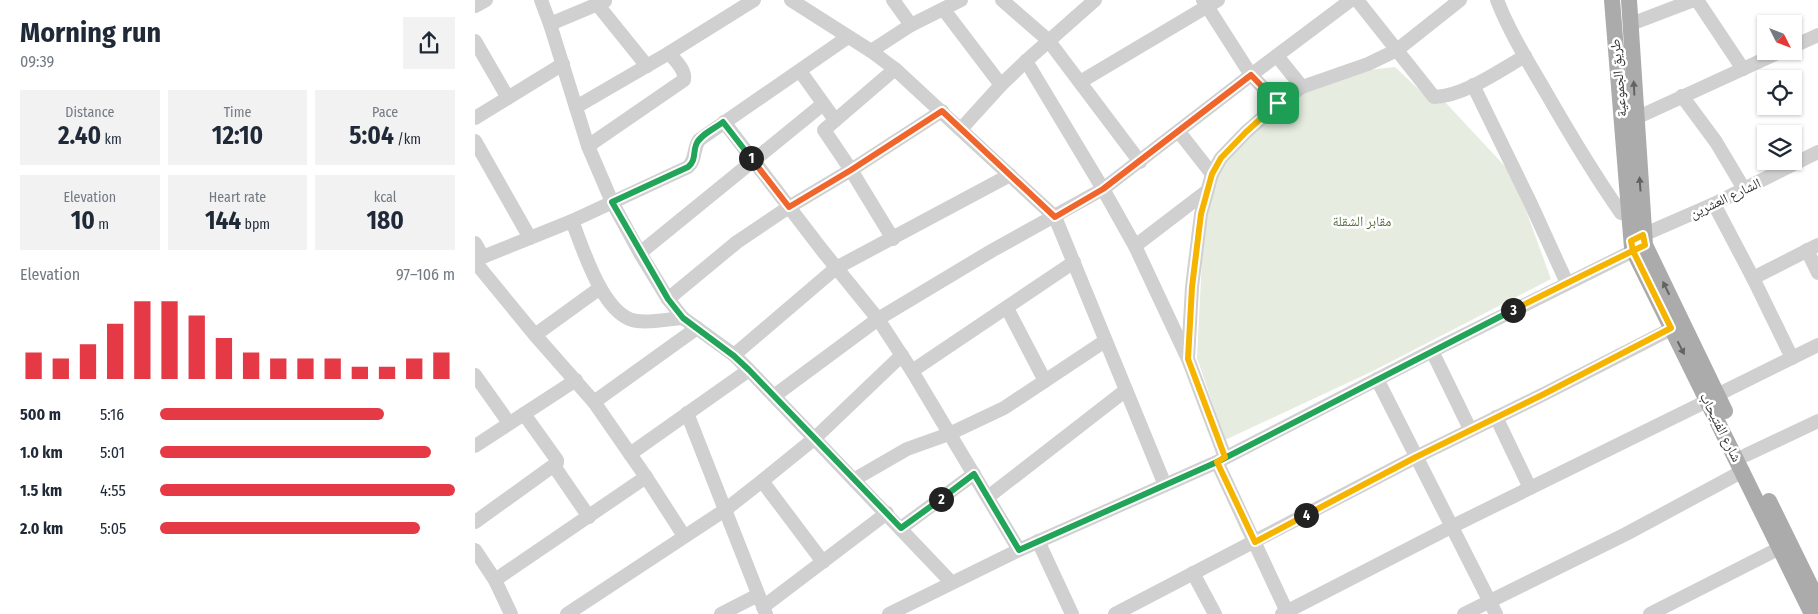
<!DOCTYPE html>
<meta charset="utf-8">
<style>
:root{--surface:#fff;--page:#f2f2f3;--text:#1f2937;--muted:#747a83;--accent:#e63946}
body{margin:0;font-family:"Fira Sans Condensed","Noto Naskh Arabic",sans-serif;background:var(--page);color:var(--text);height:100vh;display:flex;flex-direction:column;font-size:19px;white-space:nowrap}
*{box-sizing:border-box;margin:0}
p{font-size:16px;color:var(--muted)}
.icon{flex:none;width:28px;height:28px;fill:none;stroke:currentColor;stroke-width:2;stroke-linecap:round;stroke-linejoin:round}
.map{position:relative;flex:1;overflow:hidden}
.sheet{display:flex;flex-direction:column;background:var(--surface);width:475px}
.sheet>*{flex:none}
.needle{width:32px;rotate:132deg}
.buttons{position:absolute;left:1282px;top:15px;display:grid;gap:10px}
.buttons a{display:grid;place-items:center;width:45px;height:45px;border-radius:0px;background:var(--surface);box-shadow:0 1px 4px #0004;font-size:25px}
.pin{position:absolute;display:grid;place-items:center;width:42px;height:42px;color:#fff;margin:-21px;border-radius:10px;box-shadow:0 2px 8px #0006}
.km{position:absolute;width:25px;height:25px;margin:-12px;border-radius:50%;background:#222;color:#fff;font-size:14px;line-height:25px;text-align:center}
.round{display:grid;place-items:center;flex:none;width:52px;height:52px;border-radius:0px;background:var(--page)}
.summary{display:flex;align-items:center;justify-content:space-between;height:85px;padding:0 20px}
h1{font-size:28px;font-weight:700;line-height:38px}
.metrics{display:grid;grid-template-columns:repeat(3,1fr);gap:8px;height:85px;padding:5px 20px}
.metrics div{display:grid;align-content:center;border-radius:0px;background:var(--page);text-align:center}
.metrics b{font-size:25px;font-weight:700}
.metrics small{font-size:14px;font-weight:400}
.metrics p{font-size:14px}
.chart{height:140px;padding:10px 20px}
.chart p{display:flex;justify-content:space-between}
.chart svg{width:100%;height:90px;margin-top:5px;stroke:var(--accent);stroke-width:6}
ul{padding:0 20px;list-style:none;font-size:16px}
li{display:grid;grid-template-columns:80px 60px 1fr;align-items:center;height:38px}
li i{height:12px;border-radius:6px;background:var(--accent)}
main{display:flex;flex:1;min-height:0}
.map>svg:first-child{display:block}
</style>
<main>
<section class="sheet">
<div class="summary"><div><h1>Morning run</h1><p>09:39</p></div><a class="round"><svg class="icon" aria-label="share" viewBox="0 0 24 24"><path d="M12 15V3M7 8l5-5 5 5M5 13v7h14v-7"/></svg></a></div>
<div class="metrics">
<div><p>Distance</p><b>2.40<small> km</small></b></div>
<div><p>Time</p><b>12:10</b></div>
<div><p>Pace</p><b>5:04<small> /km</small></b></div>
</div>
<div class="metrics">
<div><p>Elevation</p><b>10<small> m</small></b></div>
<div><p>Heart rate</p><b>144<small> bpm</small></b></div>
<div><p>kcal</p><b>180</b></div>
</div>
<div class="chart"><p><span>Elevation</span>97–106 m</p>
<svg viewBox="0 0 160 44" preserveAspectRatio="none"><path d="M5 44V31M15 44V34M25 44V27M35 44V17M45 44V6M55 44V6M65 44V13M75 44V24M85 44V31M95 44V34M105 44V34M115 44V34M125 44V38M135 44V38M145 44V34M155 44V31"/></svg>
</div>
<ul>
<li><b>500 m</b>5:16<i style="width:76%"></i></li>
<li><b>1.0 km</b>5:01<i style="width:92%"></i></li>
<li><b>1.5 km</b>4:55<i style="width:100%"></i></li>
<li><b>2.0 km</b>5:05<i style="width:88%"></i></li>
</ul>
</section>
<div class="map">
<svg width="1343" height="614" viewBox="0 0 1343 614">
<rect width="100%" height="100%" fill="#fff"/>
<path fill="#e6ecdf" d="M920,67L956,101L971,103L1038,175L1076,279L896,372L750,440L722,358L728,240L742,170L820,91L875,72Z"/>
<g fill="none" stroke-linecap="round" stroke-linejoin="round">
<g stroke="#d0d0d0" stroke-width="14">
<path d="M66,0L75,24L113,146L137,202L165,253L193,299L208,318L259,355L274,370L476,582"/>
<path d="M316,0L396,51L420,69L580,217L690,485"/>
<path d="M418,0L436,25"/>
<path d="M527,0L573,40L665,162"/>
<path d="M728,0L776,75L803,103"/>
<path d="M882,0L959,97C989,96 1024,71 1050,56"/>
<path d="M1022,0C1034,31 1052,60 1069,89C1093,131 1118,173 1146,213L1154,215H1164"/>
<path d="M1222,0L1268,69"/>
<path d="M122,4L172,66"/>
<path d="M0,6L11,0"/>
<path d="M469,10L526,85"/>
<path d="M75,24L130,1"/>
<path d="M1156,24L1219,0"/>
<path d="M0,41L33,98"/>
<path d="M1319,46L1343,35"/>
<path d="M396,51L436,25L486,0"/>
<path d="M802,56L827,87"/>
<path d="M551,61L628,189L660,246L713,359L750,457"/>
<path d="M325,71L360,120"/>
<path d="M605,82L743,0"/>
<path d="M998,85L1055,202L1092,283"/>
<path d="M1207,96L1241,142L1269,189"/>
<path d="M101,107L194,53L279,0"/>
<path d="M0,118L88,64"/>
<path d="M1161,118L1307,51"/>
<path d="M249,122L347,250L403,319L437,371L544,550"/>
<path d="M486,129L526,85L551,61L620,0"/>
<path d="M704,132L737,174"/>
<path d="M0,141L55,238"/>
<path d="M113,146L209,80C211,70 200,60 194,53"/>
<path d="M1239,204L1278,278L1317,358"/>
<path d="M97,221C108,248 128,317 162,321C177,323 193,319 208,318"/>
<path d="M1161,238L1239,204L1343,152"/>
<path d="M418,239L376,170L349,130L420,69"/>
<path d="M0,243L8,257"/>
<path d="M660,246L732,191"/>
<path d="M1332,250L1343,273"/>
<path d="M165,253L348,104"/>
<path d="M0,260L97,221L213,167C221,160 218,149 224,140L373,37"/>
<path d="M0,262L60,335L119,402L171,477L209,536"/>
<path d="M1278,278L1343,245"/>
<path d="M193,299L262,242L314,207L376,170L467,111"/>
<path d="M532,308L570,381"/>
<path d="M60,335L125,288"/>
<path d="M957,351L995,429"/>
<path d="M259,355L361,268L535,175"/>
<path d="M713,359L717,287L726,214L737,174L746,158L771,132L813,96L827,87L893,64L922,50L985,0"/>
<path d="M437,371L599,262"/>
<path d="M0,375L34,423"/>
<path d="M902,379L1021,614"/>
<path d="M1242,395L1343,345"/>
<path d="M299,396L403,319L518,250L628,189L776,75L876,0"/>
<path d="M119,402L222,328"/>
<path d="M212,413L291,614"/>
<path d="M1021,417L1055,488"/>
<path d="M0,446L101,380"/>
<path d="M155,454L274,370"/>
<path d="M1271,455L1343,421"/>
<path d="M742,462L812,612"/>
<path d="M79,466L114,517"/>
<path d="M380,479L432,449L474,434L529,408L630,341"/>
<path d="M287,481L348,562"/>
<path d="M513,497L651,390"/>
<path d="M0,522L82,463V460L49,414"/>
<path d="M426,528L499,474"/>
<path d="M563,541L597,614"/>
<path d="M0,550L20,580L36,614"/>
<path d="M718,573L740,614"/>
<path d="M20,580L171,477"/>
<path d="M288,607L412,513"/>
<path d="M92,614L250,510L287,481L340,438L427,355"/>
<path d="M246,614L283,595"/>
<path d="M414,614L544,550L742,462L957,351L1168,246"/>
<path d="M640,614L941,457L1069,394L1196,329"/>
<path d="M807,614L976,527L1232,401"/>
<path d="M989,614L1151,534L1268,471"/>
<path d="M1175,614L1305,548"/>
</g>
<g stroke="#ababab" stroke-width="16">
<path d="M1137,0L1157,248L1337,614"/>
<path d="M1154,0L1170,245L1250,411"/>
<path d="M1294,501L1343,601"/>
</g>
</g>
<defs><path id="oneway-solid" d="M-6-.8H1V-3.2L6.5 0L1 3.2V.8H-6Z" transform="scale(1.25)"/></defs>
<g fill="#636363">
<use href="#oneway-solid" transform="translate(1159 88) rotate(-93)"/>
<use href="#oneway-solid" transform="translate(1165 184) rotate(-94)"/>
<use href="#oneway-solid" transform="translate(1191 288) rotate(-116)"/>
<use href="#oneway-solid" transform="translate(1206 348) rotate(63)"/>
</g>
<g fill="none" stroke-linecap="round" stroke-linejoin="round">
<g stroke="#fff" stroke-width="10">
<path id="split-1" d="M276,158L314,207L376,170L467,111L580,217L628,189L776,75L803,103"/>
</g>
<g stroke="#fff" stroke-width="10">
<path id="split-2" d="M276,158L248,122C241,128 224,135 221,145C218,153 221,161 213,167L137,202L193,299L208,318L259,356L274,370L426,528L466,499"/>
</g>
<g stroke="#fff" stroke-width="10">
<path id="split-3" d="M466,499L499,474L544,550L742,462L1038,310"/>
</g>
<g stroke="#fff" stroke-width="10">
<path id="split-4" d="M831,515L941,457L1069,394L1196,328L1158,251L1156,241L1168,235L1170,245C1126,266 1082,288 1038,310"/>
</g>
<g stroke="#fff" stroke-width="10">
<path id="split-5" d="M803,103L771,132L746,158L737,174L726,214L717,287L713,359L750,457L742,462L780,542L831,515"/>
</g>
<use href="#split-1" stroke="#f0652b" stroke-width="6"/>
<use href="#split-2" stroke="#22a559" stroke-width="6"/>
<use href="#split-3" stroke="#22a559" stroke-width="6"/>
<use href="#split-4" stroke="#f5b400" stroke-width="6"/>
<use href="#split-5" stroke="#f5b400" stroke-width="6"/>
</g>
<g text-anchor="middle" stroke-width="5" stroke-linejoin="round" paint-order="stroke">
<g font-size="14" fill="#333" stroke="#fff">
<text transform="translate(1143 78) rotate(-95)" y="5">طريق الجموعية</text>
<text transform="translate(1250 198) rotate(-25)" y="5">الشارع العشرين</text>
<text transform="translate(1246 427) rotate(63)" y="5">شارع الفتيحاب</text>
</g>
<g font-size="14" fill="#56703f" stroke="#fff">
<text x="887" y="226">مقابر الشقلة</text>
</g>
</g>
</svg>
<div class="buttons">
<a><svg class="needle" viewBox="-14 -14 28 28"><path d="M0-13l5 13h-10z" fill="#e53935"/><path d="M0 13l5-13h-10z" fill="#747a83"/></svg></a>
<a><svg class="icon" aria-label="locate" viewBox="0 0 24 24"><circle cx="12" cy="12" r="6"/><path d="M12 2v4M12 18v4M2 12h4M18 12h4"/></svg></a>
<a><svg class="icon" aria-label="layers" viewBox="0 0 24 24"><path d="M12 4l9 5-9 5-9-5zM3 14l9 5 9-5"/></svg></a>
</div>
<div class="pin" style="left:803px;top:103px;background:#1e9e55"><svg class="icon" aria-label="arrive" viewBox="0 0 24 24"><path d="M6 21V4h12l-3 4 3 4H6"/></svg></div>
<b class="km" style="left:276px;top:158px">1</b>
<b class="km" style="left:466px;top:499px">2</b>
<b class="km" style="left:1038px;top:310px">3</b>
<b class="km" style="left:831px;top:515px">4</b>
</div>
</main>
